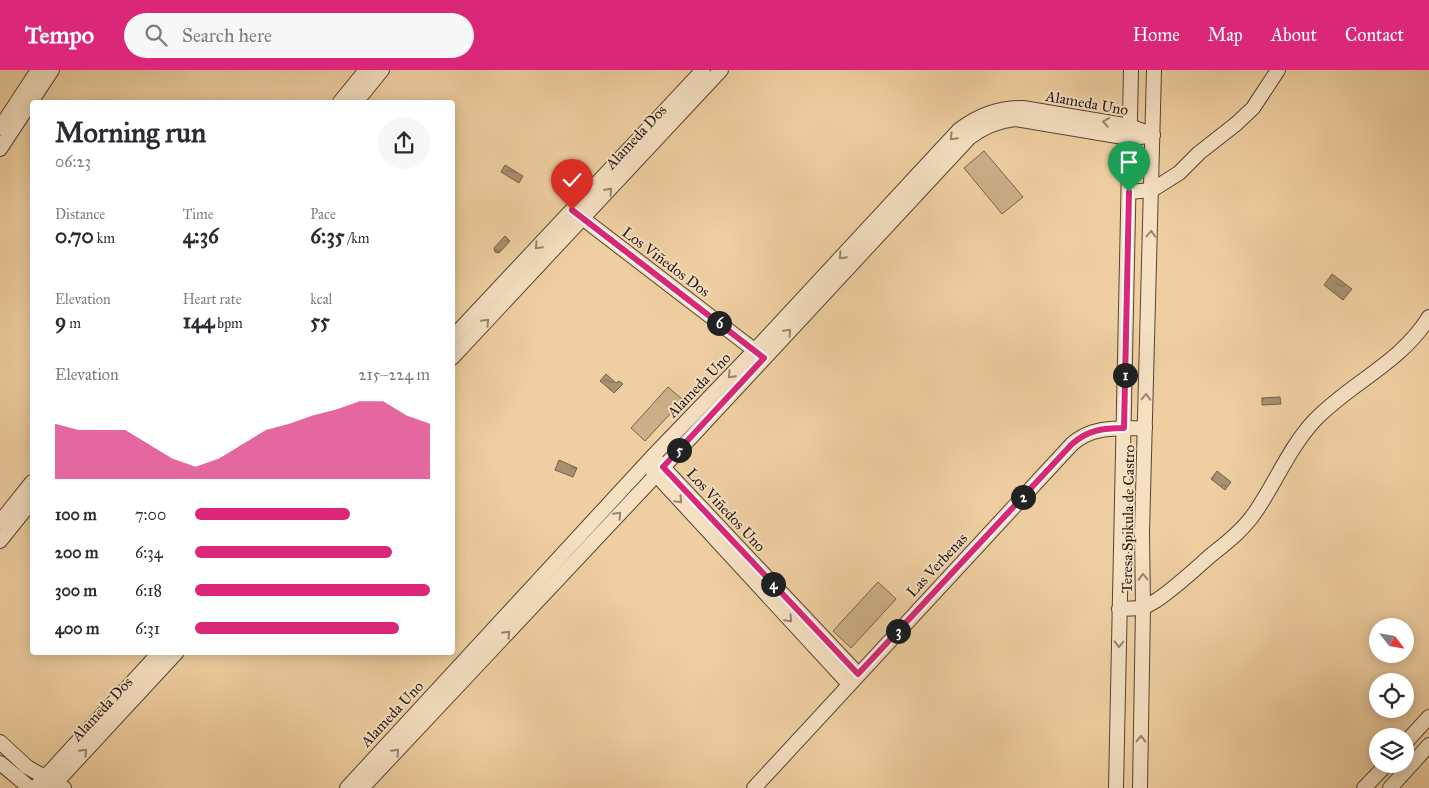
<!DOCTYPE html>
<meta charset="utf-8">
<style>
:root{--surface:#fff;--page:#f7f7f7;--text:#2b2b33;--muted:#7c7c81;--accent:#db2777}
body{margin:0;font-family:"IM FELL Great Primer",serif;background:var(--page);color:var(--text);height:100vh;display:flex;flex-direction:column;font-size:19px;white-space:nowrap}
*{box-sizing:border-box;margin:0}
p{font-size:16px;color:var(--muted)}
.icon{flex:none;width:28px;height:28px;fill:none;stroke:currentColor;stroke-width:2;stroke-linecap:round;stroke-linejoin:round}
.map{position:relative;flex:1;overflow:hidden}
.panel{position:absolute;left:30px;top:30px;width:425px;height:555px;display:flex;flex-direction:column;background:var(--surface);border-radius:5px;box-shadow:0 2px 12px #0003}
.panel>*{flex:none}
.needle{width:32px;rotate:121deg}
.controls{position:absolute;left:1369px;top:548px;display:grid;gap:10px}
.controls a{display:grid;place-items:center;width:45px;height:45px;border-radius:50%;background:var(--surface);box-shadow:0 2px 12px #0003;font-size:25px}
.pin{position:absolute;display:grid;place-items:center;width:42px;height:42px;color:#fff;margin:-51px -21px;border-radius:50% 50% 50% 0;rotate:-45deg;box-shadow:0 0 5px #0007}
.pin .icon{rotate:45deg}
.km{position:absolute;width:25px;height:25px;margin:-12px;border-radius:50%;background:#222;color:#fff;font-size:14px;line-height:25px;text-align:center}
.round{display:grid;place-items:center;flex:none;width:52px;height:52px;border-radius:26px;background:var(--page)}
.overview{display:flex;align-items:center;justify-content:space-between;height:85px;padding:0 25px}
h1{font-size:28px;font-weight:700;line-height:38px}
.metrics{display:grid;grid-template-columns:repeat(3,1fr);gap:8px;height:85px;padding:5px 25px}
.metrics div{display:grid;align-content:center}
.metrics b{font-size:21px;font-weight:700}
.metrics small{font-size:14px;font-weight:400}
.metrics p{font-size:14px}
.chart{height:140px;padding:10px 25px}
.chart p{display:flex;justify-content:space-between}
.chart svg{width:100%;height:90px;margin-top:5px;fill:var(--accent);opacity:.7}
ul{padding:0 25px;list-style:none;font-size:16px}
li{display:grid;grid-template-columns:80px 60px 1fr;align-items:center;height:38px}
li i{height:12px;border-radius:6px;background:var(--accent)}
header{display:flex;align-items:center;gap:30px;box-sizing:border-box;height:70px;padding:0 25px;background:var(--accent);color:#fff}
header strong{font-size:24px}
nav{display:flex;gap:28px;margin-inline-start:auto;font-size:18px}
.search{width:350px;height:45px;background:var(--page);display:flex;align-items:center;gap:12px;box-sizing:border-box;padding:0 18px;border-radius:28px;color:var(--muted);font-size:19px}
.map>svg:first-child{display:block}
</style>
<header>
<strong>Tempo</strong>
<div class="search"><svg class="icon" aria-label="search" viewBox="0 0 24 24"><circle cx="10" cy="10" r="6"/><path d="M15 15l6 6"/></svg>Search here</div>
<nav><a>Home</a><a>Map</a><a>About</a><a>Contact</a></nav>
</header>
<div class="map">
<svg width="1429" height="718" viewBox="0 0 1429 718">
<defs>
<pattern id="water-ripples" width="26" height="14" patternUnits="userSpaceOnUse" patternTransform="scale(1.25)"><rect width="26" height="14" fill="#aa9070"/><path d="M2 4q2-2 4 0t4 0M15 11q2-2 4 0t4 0" fill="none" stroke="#8a745b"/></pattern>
</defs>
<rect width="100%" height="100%" fill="#efcfa1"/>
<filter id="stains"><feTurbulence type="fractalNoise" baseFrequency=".004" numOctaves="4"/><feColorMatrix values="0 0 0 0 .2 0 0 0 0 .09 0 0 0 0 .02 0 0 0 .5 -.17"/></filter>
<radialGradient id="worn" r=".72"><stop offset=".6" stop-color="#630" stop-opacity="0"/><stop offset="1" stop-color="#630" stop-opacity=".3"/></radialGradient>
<g fill="#ccaf88" stroke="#78624c">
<path d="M984,81L1023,127L1002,144L964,98Z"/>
<path d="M668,317L683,330L645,371L631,358Z"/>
<path d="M878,512L896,529L851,578L833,561Z"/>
</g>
<g fill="url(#water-ripples)" stroke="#745f4a">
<path d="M505,95L523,106L519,113L501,102Z"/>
<path d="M505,166L510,171L499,183L495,182L494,178Z"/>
<path d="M1332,204L1352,219L1343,230L1324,215Z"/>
<path d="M606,304L616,313L619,311L623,314L614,323L600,311Z"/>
<path d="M1280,327L1281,334L1262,335V328Z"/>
<path d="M559,390L577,398L573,407L555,400Z"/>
<path d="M1217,401L1231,412L1225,420L1211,409Z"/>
</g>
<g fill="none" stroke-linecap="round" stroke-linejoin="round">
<g stroke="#564434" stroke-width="16">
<g id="street">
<path d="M340,32L366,0"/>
<path d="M356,32L382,0"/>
<path d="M0,58L38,0"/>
<path d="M0,79L52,0"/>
<path d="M1129,122L1152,120L1179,103L1199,83L1236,54L1253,38L1278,0"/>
<path d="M577,144L762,286"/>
<path d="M452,268L703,0"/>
<path d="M452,288L721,0"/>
<path d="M658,392L858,604"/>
<path d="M650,398L849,614"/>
<path d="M0,452L32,412"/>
<path d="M0,471L32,431"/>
<path d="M1119,539L1143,538L1157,530C1176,517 1193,501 1210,486C1226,473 1242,461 1254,444C1275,414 1289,378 1314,351C1350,313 1401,293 1429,247"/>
<path d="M0,672L27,697L64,718"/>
<path d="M1405,673L1429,647"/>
<path d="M0,693L30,718"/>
<path d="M35,718L160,582"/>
<path d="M51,718L177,582"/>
<path d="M347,718L653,386L755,280L959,60C979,45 998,38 1023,38L1130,56L1153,65"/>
<path d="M362,718L656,405L969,68C983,57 997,51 1015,49L1129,68L1150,66"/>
<path d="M754,718L1072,374C1093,355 1118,359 1145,358"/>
<path d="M1116,718L1131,0"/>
<path d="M1140,718L1143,538L1142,463L1154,0"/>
<path d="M1364,718L1387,694"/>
<path d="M1390,718L1429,675"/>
</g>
</g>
<use href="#street" stroke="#f5e0c2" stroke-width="14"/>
</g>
<defs><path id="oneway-chevron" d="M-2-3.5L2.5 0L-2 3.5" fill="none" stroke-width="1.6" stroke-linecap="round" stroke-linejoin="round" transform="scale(1.25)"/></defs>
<g stroke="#968572">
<use href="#oneway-chevron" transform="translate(1106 52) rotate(-171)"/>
<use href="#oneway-chevron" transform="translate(953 67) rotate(134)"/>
<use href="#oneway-chevron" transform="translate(609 121) rotate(-47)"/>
<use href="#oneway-chevron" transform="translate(1151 164) rotate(-88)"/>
<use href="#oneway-chevron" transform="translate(538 176) rotate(133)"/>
<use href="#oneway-chevron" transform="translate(842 186) rotate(133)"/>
<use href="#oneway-chevron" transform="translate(486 252) rotate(-47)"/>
<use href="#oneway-chevron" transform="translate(788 262) rotate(-47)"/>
<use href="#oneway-chevron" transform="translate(731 305) rotate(134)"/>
<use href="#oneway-chevron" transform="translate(1146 327) rotate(-88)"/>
<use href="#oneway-chevron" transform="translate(679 430) rotate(47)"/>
<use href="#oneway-chevron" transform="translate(618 445) rotate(-47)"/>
<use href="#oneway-chevron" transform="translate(1143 507) rotate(-91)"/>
<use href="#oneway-chevron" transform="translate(789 549) rotate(47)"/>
<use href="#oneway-chevron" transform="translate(507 564) rotate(-47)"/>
<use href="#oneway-chevron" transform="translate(1119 574) rotate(91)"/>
<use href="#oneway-chevron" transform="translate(1141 669) rotate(-89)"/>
<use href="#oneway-chevron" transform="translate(84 682) rotate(-47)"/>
<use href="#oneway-chevron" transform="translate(396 682) rotate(-47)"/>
</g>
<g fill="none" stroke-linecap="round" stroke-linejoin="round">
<g stroke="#fff" stroke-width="10">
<path id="route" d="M572,140L764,288L663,397L858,604L1072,374C1088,360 1103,358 1124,358L1129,122"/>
</g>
<use href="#route" stroke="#db2777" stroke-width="6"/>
</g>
<g text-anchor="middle" stroke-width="4" stroke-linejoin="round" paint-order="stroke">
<g font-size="15" fill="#231510" stroke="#f5e0c2">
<text transform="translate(1087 33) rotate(10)" y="5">Alameda Uno</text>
<text transform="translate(636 67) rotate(-47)" y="5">Alameda Dos</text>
<text transform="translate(666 192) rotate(37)" y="5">Los Viñedos Dos</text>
<text transform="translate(699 315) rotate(-46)" y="5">Alameda Uno</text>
<text transform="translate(726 440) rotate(47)" y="5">Los Viñedos Uno</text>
<text transform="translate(1128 449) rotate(-89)" y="5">Teresa Spikula de Castro</text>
<text transform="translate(937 495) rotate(-47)" y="5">Las Verbenas</text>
<text transform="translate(102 639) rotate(-47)" y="5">Alameda Dos</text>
<text transform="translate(392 644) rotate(-47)" y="5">Alameda Uno</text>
</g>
</g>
<rect width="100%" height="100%" filter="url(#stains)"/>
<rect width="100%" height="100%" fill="url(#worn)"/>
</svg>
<div class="controls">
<a><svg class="needle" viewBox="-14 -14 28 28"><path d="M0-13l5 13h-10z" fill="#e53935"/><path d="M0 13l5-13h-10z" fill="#7c7c81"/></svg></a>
<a><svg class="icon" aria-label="locate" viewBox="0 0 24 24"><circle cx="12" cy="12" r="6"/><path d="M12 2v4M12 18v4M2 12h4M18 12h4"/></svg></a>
<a><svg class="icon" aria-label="layers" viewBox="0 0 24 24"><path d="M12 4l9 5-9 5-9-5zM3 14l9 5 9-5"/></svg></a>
</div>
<div class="pin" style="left:1129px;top:122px;background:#1e9e55"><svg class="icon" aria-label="arrive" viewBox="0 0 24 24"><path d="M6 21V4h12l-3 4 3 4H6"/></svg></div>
<div class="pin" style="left:572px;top:140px;background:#d93025"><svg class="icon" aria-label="check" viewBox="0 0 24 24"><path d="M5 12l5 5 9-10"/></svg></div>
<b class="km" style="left:1125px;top:305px">1</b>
<b class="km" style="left:1023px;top:427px">2</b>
<b class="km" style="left:898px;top:561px">3</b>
<b class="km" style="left:773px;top:514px">4</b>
<b class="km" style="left:679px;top:380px">5</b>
<b class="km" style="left:719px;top:253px">6</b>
<section class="panel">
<div class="overview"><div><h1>Morning run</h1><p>06:23</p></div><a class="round"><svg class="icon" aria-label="share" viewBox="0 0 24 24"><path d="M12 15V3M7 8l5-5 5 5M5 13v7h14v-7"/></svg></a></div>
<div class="metrics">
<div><p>Distance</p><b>0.70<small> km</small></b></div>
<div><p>Time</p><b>4:36</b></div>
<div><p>Pace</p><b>6:35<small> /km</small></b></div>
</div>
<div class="metrics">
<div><p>Elevation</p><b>9<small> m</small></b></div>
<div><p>Heart rate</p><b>144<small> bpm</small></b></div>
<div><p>kcal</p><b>55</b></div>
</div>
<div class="chart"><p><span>Elevation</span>215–224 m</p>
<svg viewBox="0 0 160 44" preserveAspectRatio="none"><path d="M0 44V17L10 20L20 20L30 20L40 27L50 34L60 38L70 34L80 27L90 20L100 17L110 13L120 10L130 6L140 6L150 13L160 17V44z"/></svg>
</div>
<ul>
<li><b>100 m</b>7:00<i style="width:66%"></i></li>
<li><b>200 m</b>6:34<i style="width:84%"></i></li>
<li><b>300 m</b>6:18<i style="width:100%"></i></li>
<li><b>400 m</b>6:31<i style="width:87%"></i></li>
</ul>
</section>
</div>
